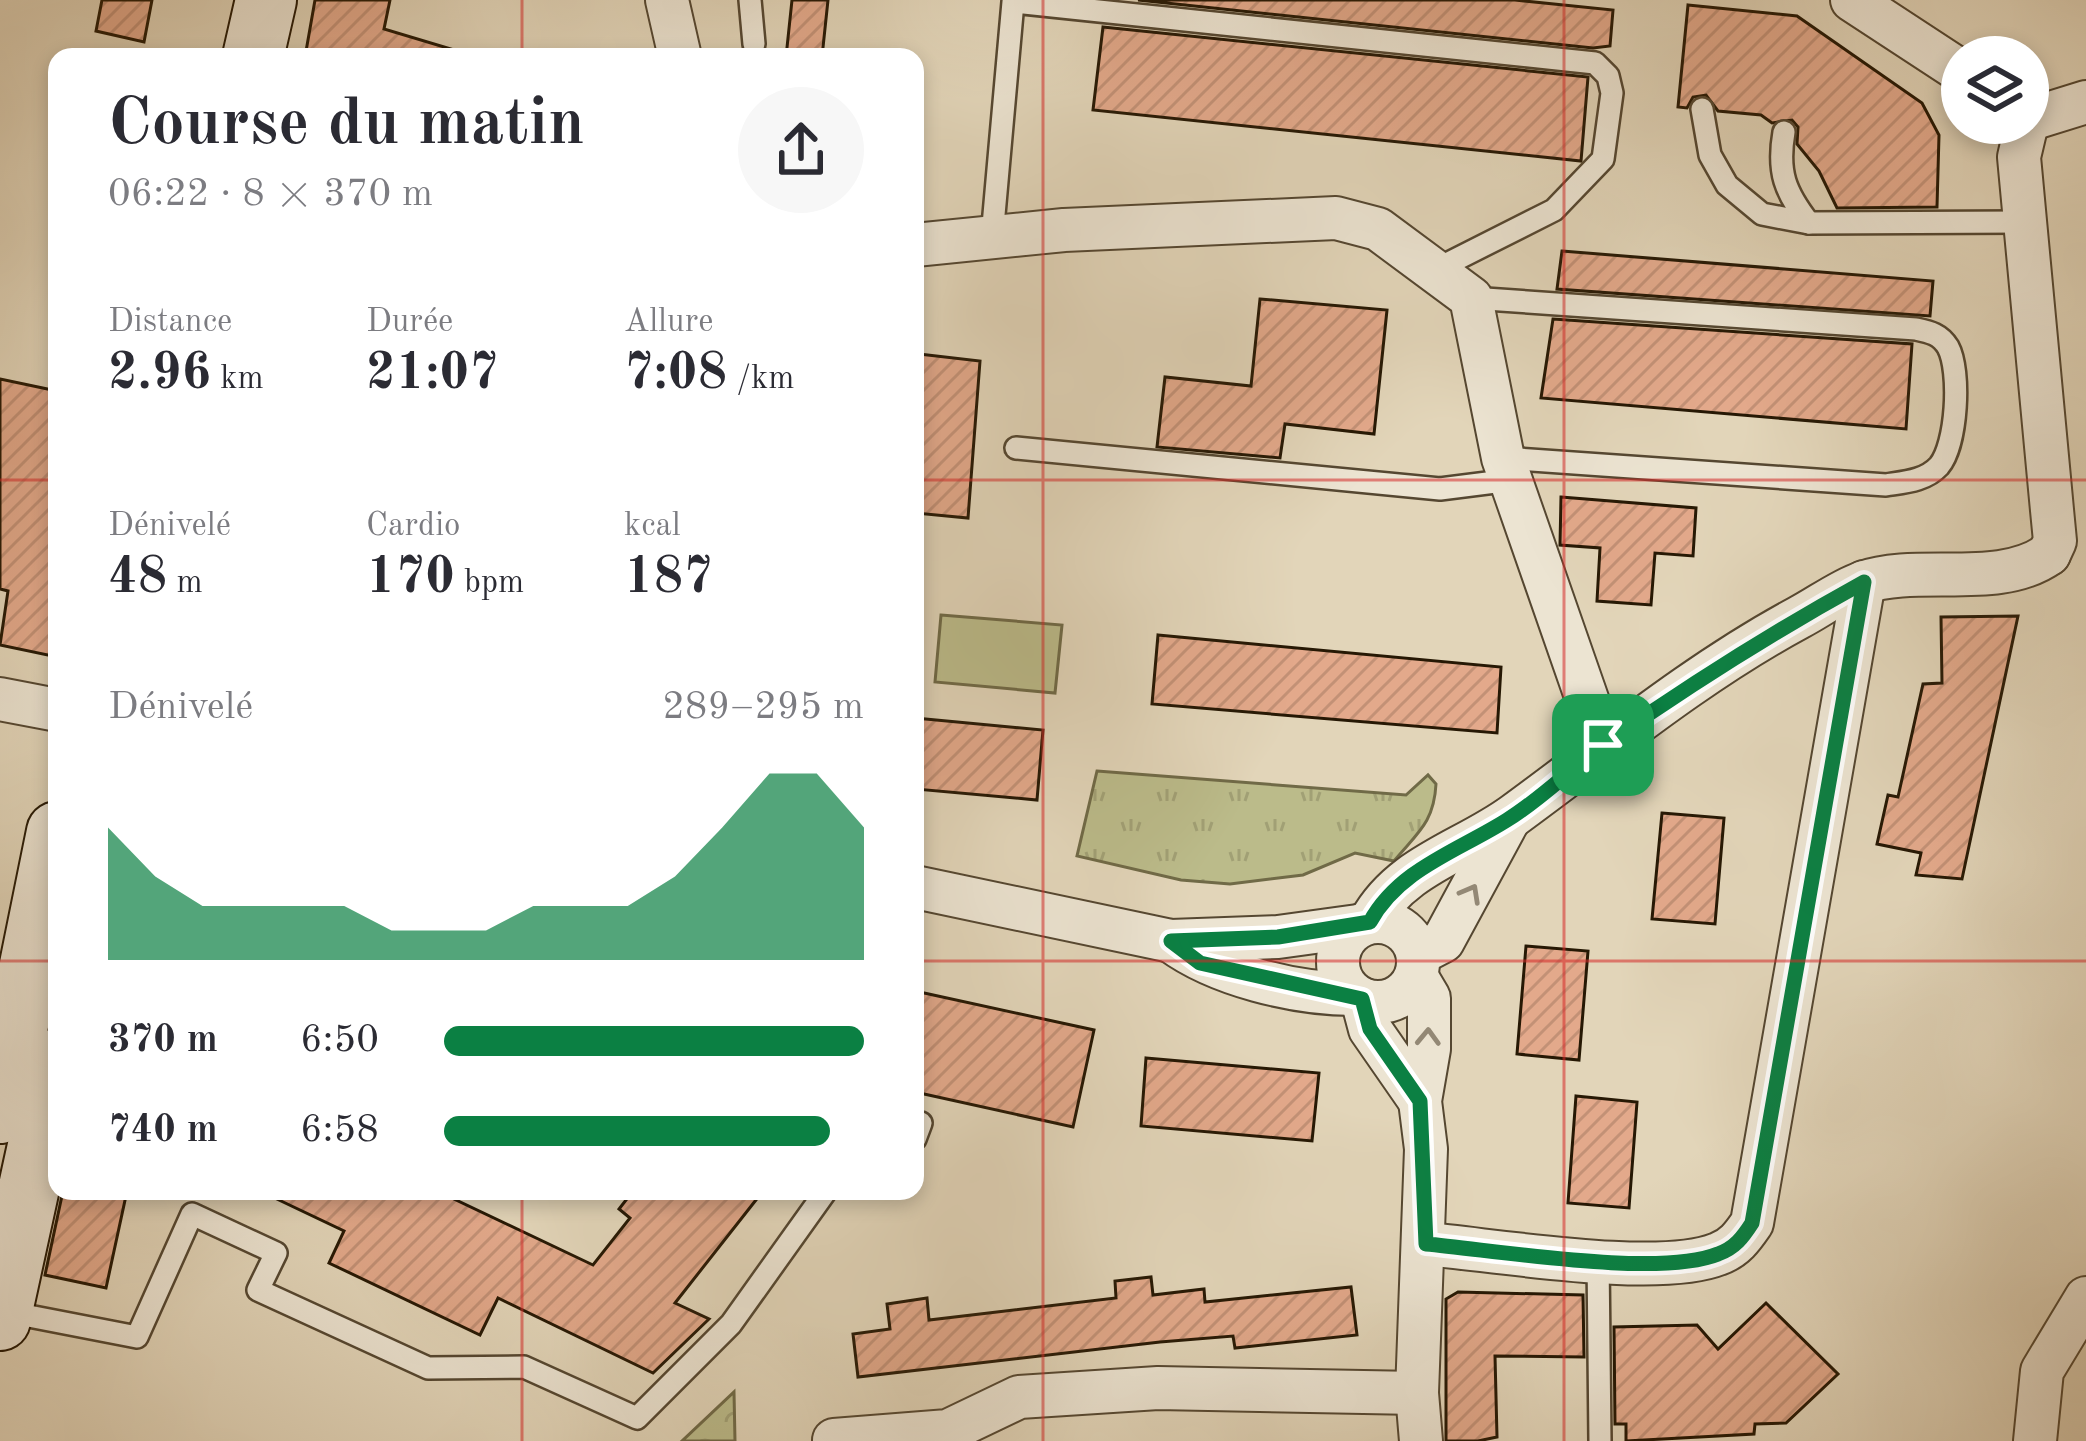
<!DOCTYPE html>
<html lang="fr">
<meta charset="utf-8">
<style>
:root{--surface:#fff;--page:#f7f7f7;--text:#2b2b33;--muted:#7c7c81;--accent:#0b8043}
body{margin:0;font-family:"Old Standard TT",serif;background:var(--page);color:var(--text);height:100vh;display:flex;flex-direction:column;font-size:45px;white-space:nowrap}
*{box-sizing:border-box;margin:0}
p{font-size:39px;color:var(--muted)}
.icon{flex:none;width:66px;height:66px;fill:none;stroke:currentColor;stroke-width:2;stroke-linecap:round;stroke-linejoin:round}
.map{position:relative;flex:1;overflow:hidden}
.side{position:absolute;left:48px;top:48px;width:876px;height:1152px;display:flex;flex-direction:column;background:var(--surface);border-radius:24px;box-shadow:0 6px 18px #0003}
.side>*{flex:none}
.controls{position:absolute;left:1941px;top:36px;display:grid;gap:24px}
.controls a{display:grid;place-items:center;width:108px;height:108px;border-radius:50%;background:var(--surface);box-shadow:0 6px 18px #0003;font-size:60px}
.pin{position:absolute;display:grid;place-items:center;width:102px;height:102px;color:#fff;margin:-51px;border-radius:24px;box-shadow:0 6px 18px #0006}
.round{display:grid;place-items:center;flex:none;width:126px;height:126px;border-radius:63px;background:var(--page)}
.headline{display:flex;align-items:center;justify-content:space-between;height:204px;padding:0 60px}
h1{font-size:66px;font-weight:700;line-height:90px}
.figures{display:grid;grid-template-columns:repeat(3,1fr);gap:18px;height:204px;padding:12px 60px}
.figures div{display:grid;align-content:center}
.figures b{font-size:51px;font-weight:700}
.figures small{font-size:33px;font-weight:400}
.figures p{font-size:33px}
.chart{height:336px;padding:24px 60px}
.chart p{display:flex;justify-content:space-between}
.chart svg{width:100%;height:216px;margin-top:12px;fill:var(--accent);opacity:.7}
ul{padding:0 60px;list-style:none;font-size:39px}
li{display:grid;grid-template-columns:192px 144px 1fr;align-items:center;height:90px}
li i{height:30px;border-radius:15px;background:var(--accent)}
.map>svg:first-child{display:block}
</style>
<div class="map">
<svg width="2086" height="1441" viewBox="0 0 2086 1441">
<defs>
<pattern id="grass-tufts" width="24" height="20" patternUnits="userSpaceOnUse" patternTransform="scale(3)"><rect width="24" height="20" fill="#bbbb8a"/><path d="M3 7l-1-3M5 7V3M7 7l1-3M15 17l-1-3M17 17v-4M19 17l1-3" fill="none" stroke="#a1a075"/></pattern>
<pattern id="park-crowns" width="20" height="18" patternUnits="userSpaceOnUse" patternTransform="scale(3)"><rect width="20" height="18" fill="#bbbb8a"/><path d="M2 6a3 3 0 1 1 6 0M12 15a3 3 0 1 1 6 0" fill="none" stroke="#a1a075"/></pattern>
<pattern id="building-hatch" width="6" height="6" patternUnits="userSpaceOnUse" patternTransform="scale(3)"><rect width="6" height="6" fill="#e3a98b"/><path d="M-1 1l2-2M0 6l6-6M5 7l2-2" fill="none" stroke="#c39176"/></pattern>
</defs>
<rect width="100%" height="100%" fill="#e2d5b9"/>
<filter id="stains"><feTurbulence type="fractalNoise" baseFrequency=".00167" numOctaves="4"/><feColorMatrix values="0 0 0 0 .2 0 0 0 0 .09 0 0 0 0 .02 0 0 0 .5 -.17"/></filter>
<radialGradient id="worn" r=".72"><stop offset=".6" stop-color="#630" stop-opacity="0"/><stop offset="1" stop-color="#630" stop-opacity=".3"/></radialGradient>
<path fill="url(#grass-tufts)" stroke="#706a47" stroke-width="3" d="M1097,771L1406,795L1428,775L1436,784C1434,823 1417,833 1394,861L1355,853L1303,875L1230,884L1181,880L1077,856Z"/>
<path fill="url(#park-crowns)" stroke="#706a47" stroke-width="3" d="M734,1392L735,1441H682Z"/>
<path fill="#bbbb8a" stroke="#706a47" stroke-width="3" d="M941,615L1062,625L1055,693L935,682Z"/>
<g fill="url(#building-hatch)" stroke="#261804" stroke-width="3">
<path d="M102,0H152L144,42L96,31Z"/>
<path d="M315,0H390L384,29L451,49L449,57H305Z"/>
<path d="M792,0H828L822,57H786Z"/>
<path d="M1138,0H1515L1613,10L1610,46L1593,48Z"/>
<path d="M1688,5L1797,16L1922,103L1939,135L1937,207L1837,208L1819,171L1797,144L1798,127L1792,120L1772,123L1761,115L1718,111L1706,95L1693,97L1687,108L1678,107Z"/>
<path d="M1103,27L1588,77L1581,161L1093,110Z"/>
<path d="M1562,251L1933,281L1930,316L1557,289Z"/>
<path d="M1260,299L1387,310L1374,434L1285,424L1280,458L1157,447L1165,377L1251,386Z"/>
<path d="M1553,319L1912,344L1906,429L1541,398Z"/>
<path d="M919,354L980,361L968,518L915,513Z"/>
<path d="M0,379L57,391V657L0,645L8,591L0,589Z"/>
<path d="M1561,497L1696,508L1693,556L1655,553L1651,605L1597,601L1600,548L1560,545Z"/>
<path d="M2018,616L1962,879L1916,875L1921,853L1877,844L1888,795L1898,797L1923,684L1942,683L1941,617Z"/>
<path d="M1158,635L1501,667L1497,733L1152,704Z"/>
<path d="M915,718L1043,730L1037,800L915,789Z"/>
<path d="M1662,813L1724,818L1715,924L1652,919Z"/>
<path d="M1526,946L1588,951L1579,1060L1517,1054Z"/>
<path d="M915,991L1094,1030L1073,1127L915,1092Z"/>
<path d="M1146,1058L1319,1073L1312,1141L1141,1126Z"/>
<path d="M1576,1096L1637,1102L1629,1208L1568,1203Z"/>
<path d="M63,1191H127L106,1288L45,1275Z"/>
<path d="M260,1191H437L593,1265L630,1218L619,1209L633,1191H763L675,1303L709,1319L653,1373L498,1298L480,1335L329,1263L344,1231Z"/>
<path d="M1151,1277L1153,1295L1204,1289L1205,1302L1351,1287L1357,1335L1235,1348L1233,1336L1160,1342L858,1377L853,1334L890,1329L887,1304L927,1298L929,1320L1116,1298L1115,1281Z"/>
<path d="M1458,1292L1583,1295L1584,1357L1495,1356L1497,1437L1478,1441H1446V1299Z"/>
<path d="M1766,1303L1838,1374L1786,1423L1755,1424L1754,1434L1626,1441V1424H1615L1614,1327L1697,1325L1718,1349Z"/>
</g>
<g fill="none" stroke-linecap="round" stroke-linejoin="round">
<g stroke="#554731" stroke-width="26">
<g id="service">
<path d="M750,0L754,44"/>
<path d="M1702,109L1710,155L1727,185L1762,214L1809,223L2023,222"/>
<path d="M1784,132C1777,172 1785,192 1809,223"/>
<path d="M992,237L1013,2L1595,63L1608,76L1612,93L1603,159L1554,210L1437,269"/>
<path d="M1471,298L1916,329C1930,332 1940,334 1948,347C1961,371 1957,445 1939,466C1925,481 1905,482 1886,485L1503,458"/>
<path d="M1016,448L1440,489L1511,480"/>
<path d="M915,1139L921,1123"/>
<path d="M1598,1258L1600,1441"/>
<path d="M8,1312L137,1337L192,1214L276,1253L258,1290L428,1368L524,1367L637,1418L731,1324L826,1191"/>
</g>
</g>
<g stroke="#554731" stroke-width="46">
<g id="minor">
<path d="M667,0L680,57"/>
<path d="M1852,0L1962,72"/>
<path d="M2028,120L2086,102"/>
<path d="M2027,123L2019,157L2052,510L2055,541L2049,554"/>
<path d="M915,245L1064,230L1336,218L1378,229L1471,298L1503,458L1603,745"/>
<path d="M0,699L57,710"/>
<path d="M915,887L1171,941L1278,937L1358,926"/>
<circle cx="1378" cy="962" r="40"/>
<path d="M1370,922C1401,865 1465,851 1514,815C1607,747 1696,673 1798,618C1819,607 1840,591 1862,583C1919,563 1999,590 2049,554"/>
<path d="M1171,941C1217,975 1295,994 1353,994"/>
<path d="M1418,954L1443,941L1509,819"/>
<path d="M1416,976L1429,998V1049L1420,1101L1426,1149L1417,1393L1421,1441"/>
<path d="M1362,999L1370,1029L1420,1101"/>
<path d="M1426,1244C1496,1250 1658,1278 1718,1254C1735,1248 1743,1236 1752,1223L1864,582"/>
<path d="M834,1440L948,1431L1019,1397L1158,1388L1417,1393"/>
<path d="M2035,1441L2042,1371L2086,1298"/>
</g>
</g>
<g stroke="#261804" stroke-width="64">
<g id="secondary">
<path d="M253,57L266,0"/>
<path d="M0,1113L57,832"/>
<path d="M0,1320L57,1059"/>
</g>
</g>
<use href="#service" stroke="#ece4d2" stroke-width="21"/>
<use href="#minor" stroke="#ece4d2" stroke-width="42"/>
<use href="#secondary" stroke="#ece4d2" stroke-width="60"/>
</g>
<defs><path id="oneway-chevron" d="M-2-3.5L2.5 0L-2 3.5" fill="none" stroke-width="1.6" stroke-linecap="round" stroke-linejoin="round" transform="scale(3)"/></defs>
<g stroke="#938875">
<use href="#oneway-chevron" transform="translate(1471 893) rotate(-61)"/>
<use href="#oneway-chevron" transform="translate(1428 1037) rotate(-88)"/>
</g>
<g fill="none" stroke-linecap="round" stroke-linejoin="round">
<g stroke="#fff" stroke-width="24">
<path id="route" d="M1864,582L1752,1223C1743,1237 1735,1248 1718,1254C1658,1278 1495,1250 1426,1244L1420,1101L1370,1029L1362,999L1200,963L1171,941L1278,937L1370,922C1399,869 1458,851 1507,820C1543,798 1573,766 1608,742C1691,684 1775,631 1864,582Z"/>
</g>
<use href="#route" stroke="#0b8043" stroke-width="15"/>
</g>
<path fill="none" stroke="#d62828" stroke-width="3" stroke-opacity="0.55" d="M522,0V57M1043,0V1441M1564,0V1441M0,480H57M915,480H2086M0,961H57M915,961H2086M522,1191V1441"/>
<rect width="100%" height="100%" filter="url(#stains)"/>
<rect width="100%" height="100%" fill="url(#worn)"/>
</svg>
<div class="controls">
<a><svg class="icon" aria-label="layers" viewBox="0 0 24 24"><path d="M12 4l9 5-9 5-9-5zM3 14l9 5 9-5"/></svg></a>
</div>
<div class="pin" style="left:1603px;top:745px;background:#1e9e55"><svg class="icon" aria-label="arrive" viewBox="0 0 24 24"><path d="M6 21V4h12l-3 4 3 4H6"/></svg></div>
<section class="side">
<div class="headline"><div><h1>Course du matin</h1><p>06:22 · 8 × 370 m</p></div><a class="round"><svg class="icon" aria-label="share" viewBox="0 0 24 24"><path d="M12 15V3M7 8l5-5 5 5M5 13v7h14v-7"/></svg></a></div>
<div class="figures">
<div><p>Distance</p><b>2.96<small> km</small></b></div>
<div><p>Durée</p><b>21:07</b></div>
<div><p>Allure</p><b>7:08<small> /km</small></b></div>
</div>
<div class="figures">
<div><p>Dénivelé</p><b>48<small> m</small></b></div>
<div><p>Cardio</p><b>170<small> bpm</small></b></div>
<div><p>kcal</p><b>187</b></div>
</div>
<div class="chart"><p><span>Dénivelé</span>289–295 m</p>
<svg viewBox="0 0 160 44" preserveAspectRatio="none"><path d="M0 44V17L10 27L20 33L30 33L40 33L50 33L60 38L70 38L80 38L90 33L100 33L110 33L120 27L130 17L140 6L150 6L160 17V44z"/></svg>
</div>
<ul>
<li><b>370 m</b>6:50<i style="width:100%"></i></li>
<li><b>740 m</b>6:58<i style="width:92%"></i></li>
</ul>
</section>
</div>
